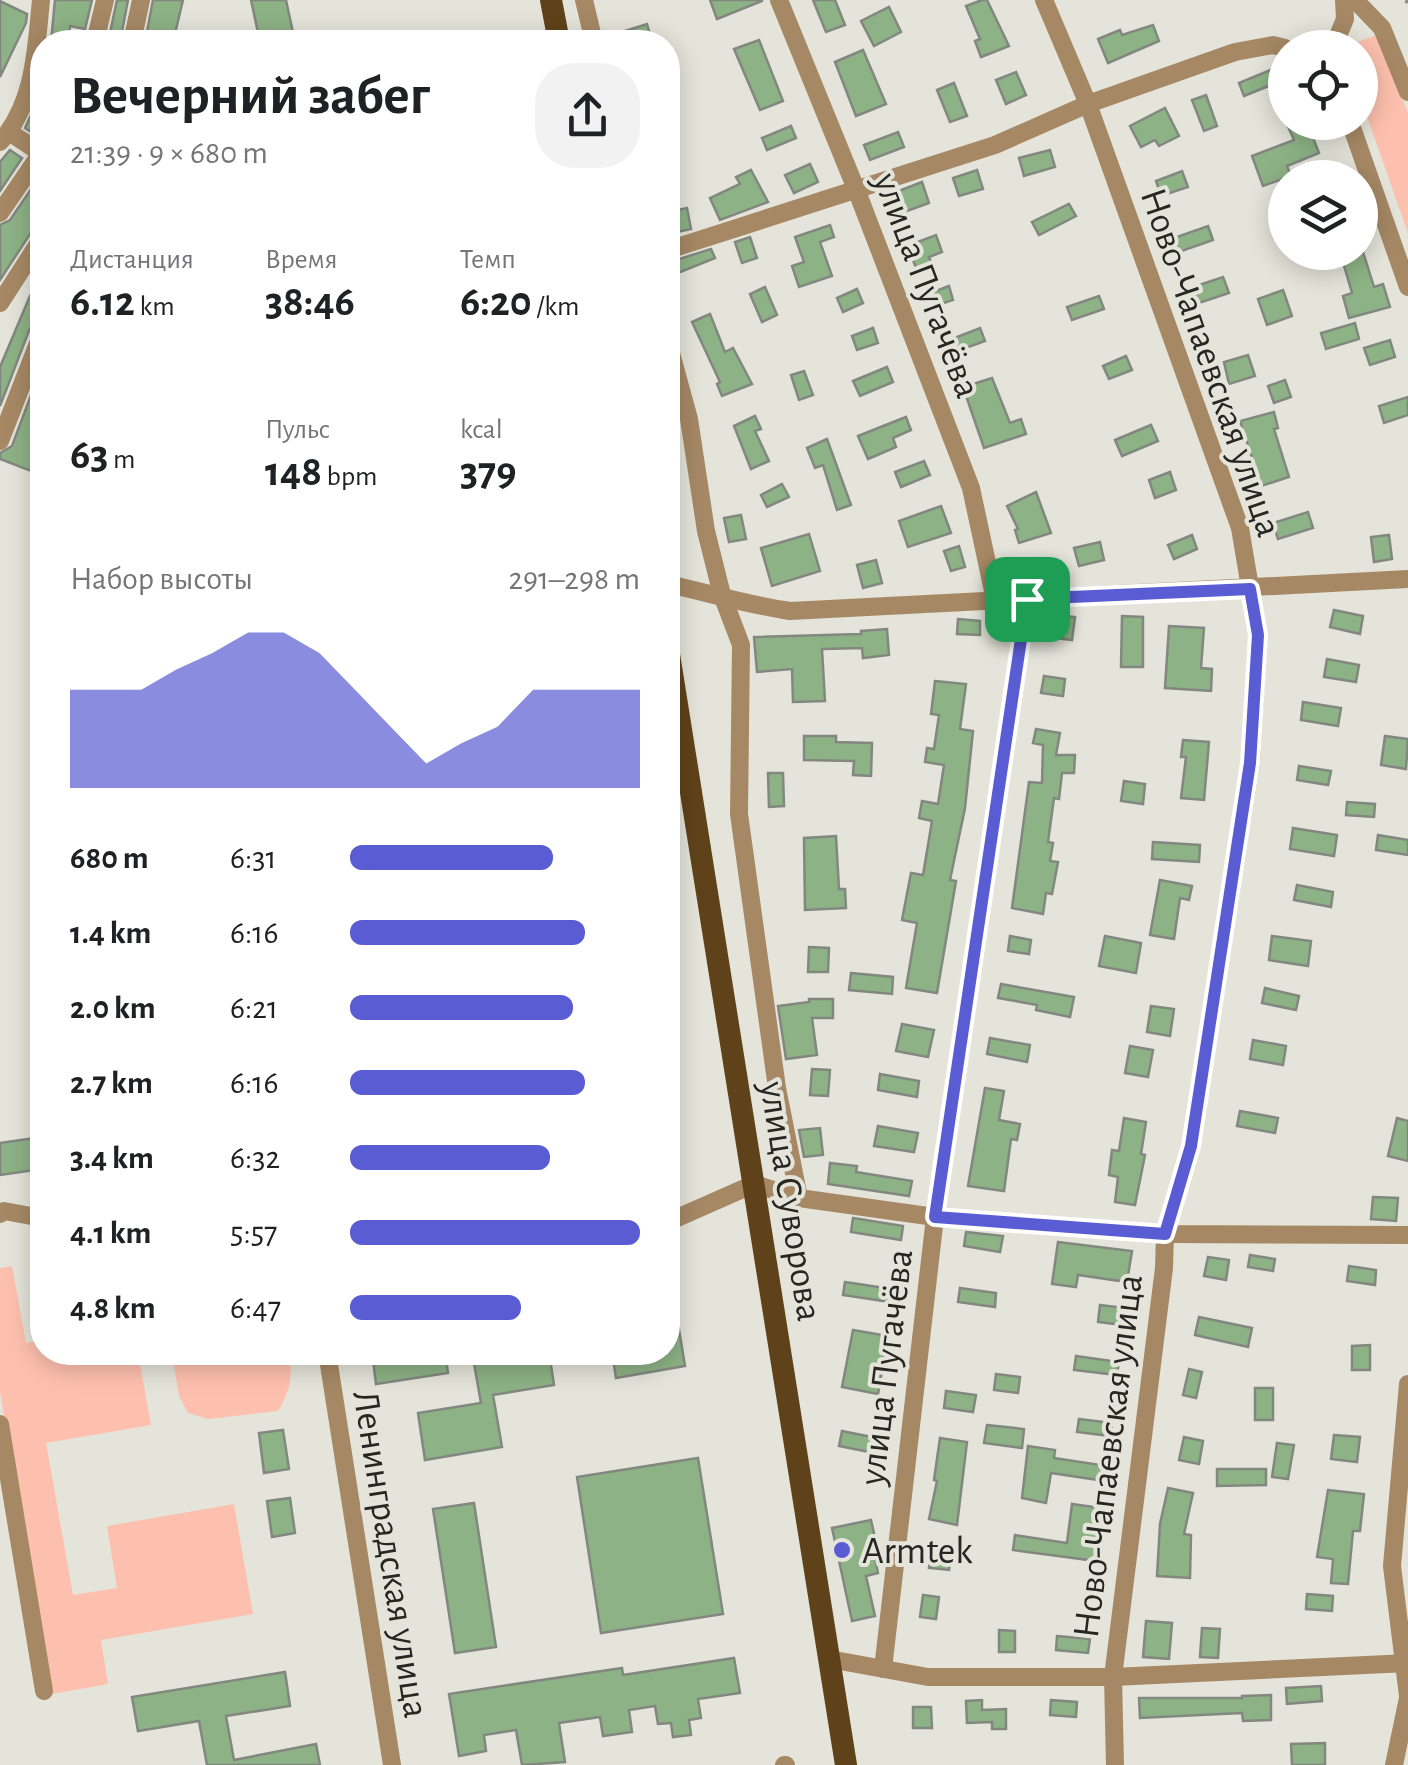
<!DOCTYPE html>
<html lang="ru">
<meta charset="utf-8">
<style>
:root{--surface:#fff;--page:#f2f2f2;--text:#202124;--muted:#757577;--accent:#5a5cd4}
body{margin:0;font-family:"Alegreya Sans",sans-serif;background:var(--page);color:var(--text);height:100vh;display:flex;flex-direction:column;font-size:38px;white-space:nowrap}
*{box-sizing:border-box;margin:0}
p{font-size:32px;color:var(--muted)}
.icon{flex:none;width:55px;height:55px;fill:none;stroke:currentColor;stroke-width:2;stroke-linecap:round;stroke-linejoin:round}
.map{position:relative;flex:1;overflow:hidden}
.details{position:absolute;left:30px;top:30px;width:650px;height:1335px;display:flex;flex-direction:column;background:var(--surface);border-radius:40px;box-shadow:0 5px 25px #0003}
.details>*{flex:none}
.fabs{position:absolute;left:1268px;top:30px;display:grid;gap:20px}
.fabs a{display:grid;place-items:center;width:110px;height:110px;border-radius:50%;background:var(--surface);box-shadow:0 5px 25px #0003;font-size:50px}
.pin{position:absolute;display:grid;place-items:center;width:85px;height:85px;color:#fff;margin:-42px;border-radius:20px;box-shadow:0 5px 15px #0006}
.round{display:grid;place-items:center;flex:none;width:105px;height:105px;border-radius:40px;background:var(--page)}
.summary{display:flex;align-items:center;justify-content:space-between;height:170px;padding:0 40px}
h1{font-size:55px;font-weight:700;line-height:75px}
.metrics{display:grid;grid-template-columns:repeat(3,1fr);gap:15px;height:170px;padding:10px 40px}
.metrics div{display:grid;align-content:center}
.metrics b{font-size:42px;font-weight:700}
.metrics small{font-size:28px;font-weight:400}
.metrics p{font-size:28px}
.chart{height:280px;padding:20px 40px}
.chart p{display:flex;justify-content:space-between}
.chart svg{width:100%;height:180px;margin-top:10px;fill:var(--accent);opacity:.7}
ul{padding:0 40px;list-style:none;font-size:32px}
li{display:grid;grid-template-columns:160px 120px 1fr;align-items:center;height:75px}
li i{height:25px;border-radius:12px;background:var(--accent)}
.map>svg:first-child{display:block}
</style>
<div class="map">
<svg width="1408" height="1765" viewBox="0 0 1408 1765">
<rect width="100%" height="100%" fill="#e4e4da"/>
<g fill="#fec0ae">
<path d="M1377,35L1408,113V233L1360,97V48L1342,47Z"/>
<path d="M12,1266L26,1343L42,1340V1352L138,1353L151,1425L46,1443L73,1595L117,1588L107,1526L234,1504L253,1614L101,1640L108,1684L52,1694L0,1392V1268Z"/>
<path d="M172,1353H289C293,1376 290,1391 278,1411L209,1419L188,1413L179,1396Z"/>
</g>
<g fill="#8db285" stroke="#828880" stroke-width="2.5">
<path d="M55,0H92L85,29L70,26L68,42H51Z"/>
<path d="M117,0H128L120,42H108Z"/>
<path d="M153,0H183L173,42H145Z"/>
<path d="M251,0H286L295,42H260Z"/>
<path d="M710,0H762V1L717,19Z"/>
<path d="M813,0H835L845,25L826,32Z"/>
<path d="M982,0H987L1009,46L981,57L975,41L980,39L966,6Z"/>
<path d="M0,1L27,14L26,23L0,77Z"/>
<path d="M889,7L901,32L874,46L861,21Z"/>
<path d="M647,24L651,38L636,42H606V37Z"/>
<path d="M1153,25L1159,41L1108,63L1098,39L1120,30L1122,35Z"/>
<path d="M759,40L783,101L760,110L734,49Z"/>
<path d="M863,50L886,104L856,116L835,62Z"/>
<path d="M1285,64V117H1284L1271,85L1244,96L1239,83Z"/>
<path d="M1016,72L1026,95L1006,104L996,80Z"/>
<path d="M954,83L967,116L950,122L937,90Z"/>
<path d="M42,91V139L25,128Z"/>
<path d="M1206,95L1217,126L1204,131L1192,100Z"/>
<path d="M1165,108L1179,136L1159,146L1155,140L1141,147L1130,126Z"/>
<path d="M1286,122H1307L1319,153L1287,166L1291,176L1263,186L1252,156L1294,140Z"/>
<path d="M791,126L796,138L767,150L762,138Z"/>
<path d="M898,132L904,147L870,160L864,145Z"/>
<path d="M10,150L22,158L0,191V162Z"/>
<path d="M1050,150L1055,167L1024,176L1019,158Z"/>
<path d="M810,164L818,182L794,193L785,175Z"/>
<path d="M751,170L768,202L720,220L710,198L740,184L736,177Z"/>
<path d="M977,170L983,189L959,196L953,178Z"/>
<path d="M1182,171L1188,187L1161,196L1156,181Z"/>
<path d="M42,173V220L32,231L0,280V225L10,220Z"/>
<path d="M922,182L929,203L899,214L891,194Z"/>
<path d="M1069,204L1076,216L1039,235L1032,222Z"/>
<path d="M687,208L691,229L668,234V212Z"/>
<path d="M830,225L834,237L820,242L832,276L799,287L792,266L804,262L795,237Z"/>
<path d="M1208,226L1213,240L1179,252L1174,238Z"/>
<path d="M936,235L942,252L929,257L932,264L917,270L907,246Z"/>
<path d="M750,237L757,258L742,263L735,242Z"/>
<path d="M711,249L715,258L678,273L673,261Z"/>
<path d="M1340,252H1363L1374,287L1383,284L1390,307L1349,318L1343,296L1352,293Z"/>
<path d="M1223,277L1229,293L1196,304L1190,288Z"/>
<path d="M949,286L953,300L932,307L928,294Z"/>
<path d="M765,287L777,315L762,322L750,294Z"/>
<path d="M857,289L863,303L843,312L837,298Z"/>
<path d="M1283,290L1292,316L1267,325L1258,299Z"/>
<path d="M30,296L42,301V321L30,328L0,406V367Z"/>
<path d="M1099,296L1104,309L1072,320L1067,307Z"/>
<path d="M710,314L725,352L733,348L752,384L722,396L717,384L720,382L692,322Z"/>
<path d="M1355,323L1359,339L1326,349L1321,333Z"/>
<path d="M873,328L878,343L857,350L852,336Z"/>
<path d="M980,328L985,341L949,354L944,342Z"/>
<path d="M1390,340L1395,357L1370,365L1364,348Z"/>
<path d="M1248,355L1255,376L1229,384L1224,362Z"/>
<path d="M1126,356L1132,370L1109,379L1103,366Z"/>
<path d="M42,366V442L31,471L0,459V453L12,446Z"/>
<path d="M887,367L893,382L860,396L853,381Z"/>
<path d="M804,371L813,395L799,400L791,375Z"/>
<path d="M992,378L1010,423L1021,419L1026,434L984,448L963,387Z"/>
<path d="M1285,380L1291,397L1274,403L1268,386Z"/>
<path d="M1408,397V415L1384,423L1379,406Z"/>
<path d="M1274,412L1278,428L1274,429L1289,477L1261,486L1240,421Z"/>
<path d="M755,416L761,429L755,431L769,461L751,469L734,426Z"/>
<path d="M906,417L911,430L893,438L896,447L868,459L858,436Z"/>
<path d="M1151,425L1158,441L1122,456L1115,440Z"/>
<path d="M827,439L851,505L837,510L823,465L815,468L807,448Z"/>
<path d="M924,461L930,475L901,487L895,472Z"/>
<path d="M1170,472L1176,490L1155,498L1149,480Z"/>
<path d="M782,484L789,497L767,507L761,495Z"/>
<path d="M1036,492L1051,533L1019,543L1015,530L1018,529L1007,506Z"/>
<path d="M941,506L951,533L908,547L899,521Z"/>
<path d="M1308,512L1313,528L1278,539L1273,523Z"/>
<path d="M741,515L746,539L729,542L724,518Z"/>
<path d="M809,534L820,571L772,586L761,548Z"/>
<path d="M1192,535L1197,549L1174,559L1168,545Z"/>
<path d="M1389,535L1392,559L1374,562L1371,537Z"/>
<path d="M1100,542L1104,560L1079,566L1074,548Z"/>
<path d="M959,546L965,567L951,571L944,551Z"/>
<path d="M876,560L882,583L863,588L857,565Z"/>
<path d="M1334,610L1363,616L1360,634L1330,627Z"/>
<path d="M1048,614L1075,617L1072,640L1046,637Z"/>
<path d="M1122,616L1143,617V667H1121Z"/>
<path d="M958,619L980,621V635L957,634Z"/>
<path d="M1169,626L1204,628L1201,668L1212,669L1211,691L1165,688Z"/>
<path d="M887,629L889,655L863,658L862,648L822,649L825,701L793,702L792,669L757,672L754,637L861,634V631Z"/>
<path d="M1327,659L1359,665L1356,682L1324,677Z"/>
<path d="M1044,676L1065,679L1063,696L1041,693Z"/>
<path d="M935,681L966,684L960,729L973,731L965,808L950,880L956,881L937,993L906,988L917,923L902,920L911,873L923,875L932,821L919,818L922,801L938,804L944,765L925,762L927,748L934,749L939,715L931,714Z"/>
<path d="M1303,702L1341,708L1338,726L1301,720Z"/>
<path d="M1036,729L1060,733L1056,755H1075L1074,773H1062L1059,799L1054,798L1048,842L1053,843L1050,861L1058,862L1052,894L1046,893L1043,914L1012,908L1029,782L1042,783L1043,745L1033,743Z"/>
<path d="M804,736H836V742L872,743L871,776L853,775L854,761L804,760Z"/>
<path d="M1385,736L1408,739L1406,769L1381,765Z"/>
<path d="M1183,740L1209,742L1204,800L1181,798L1186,757H1181Z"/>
<path d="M1299,766L1331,771L1328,785L1297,780Z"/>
<path d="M768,773H783L784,806L769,807Z"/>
<path d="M1124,781L1145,784L1143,804L1121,801Z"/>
<path d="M1347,802L1375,804L1374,817L1346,815Z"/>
<path d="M1293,828L1337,835L1334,856L1290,849Z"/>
<path d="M1378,835L1408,840V855L1376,850Z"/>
<path d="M836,836L839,889H845L846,908L805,910L804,838Z"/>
<path d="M1153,842L1200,845L1199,862L1152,859Z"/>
<path d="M1160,880L1192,886L1189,900L1180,898L1174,939L1150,935Z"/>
<path d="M1297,885L1333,892L1331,907L1294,900Z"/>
<path d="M1010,936L1031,940L1029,954L1008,951Z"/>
<path d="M1105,936L1141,943L1136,973L1099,966Z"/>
<path d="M1272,936L1311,941L1308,966L1269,960Z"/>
<path d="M809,947L829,948L828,972H808Z"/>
<path d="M851,973L893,977L892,994L849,990Z"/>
<path d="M1001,984L1074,997L1070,1017L1036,1010L1037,1005L998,998Z"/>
<path d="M1265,988L1299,996L1296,1010L1262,1003Z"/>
<path d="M809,999H833V1018H812L817,1055L786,1059L778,1006L809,1002Z"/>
<path d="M1151,1006L1174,1009L1170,1036L1147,1032Z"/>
<path d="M902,1024L934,1030L928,1057L896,1051Z"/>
<path d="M990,1038L1030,1045L1027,1062L987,1054Z"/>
<path d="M1253,1040L1286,1046L1283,1065L1250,1059Z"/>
<path d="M1130,1046L1153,1050L1148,1077L1125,1073Z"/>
<path d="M812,1069L830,1070L828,1096L810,1095Z"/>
<path d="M880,1074L919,1081L917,1097L878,1090Z"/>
<path d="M985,1088L1004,1091L999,1120L1020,1124L1017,1140L1011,1139L1004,1191L968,1186Z"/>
<path d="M1240,1111L1278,1118L1275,1133L1237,1126Z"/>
<path d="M1124,1118L1146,1122L1141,1154L1145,1155L1135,1205L1115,1202L1118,1177L1109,1175L1112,1150L1119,1151Z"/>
<path d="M1397,1118L1408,1121V1161L1388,1156Z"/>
<path d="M878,1126L918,1133L914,1152L874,1146Z"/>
<path d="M820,1128L823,1155L804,1157L799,1130Z"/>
<path d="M42,1137V1169L0,1175V1143Z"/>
<path d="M830,1163L857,1166L856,1172L912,1181L909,1196L828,1184Z"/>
<path d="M1373,1197L1398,1198L1396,1221L1371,1219Z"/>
<path d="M853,1218L903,1226L901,1240L851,1232Z"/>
<path d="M966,1232L1003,1236L1000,1252L964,1246Z"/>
<path d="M1058,1242L1132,1251L1127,1282L1078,1275L1076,1287L1052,1284Z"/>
<path d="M1250,1255L1275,1259L1273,1271L1248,1267Z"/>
<path d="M1208,1257L1229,1260L1226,1280L1204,1276Z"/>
<path d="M1349,1266L1376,1270L1375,1285L1347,1281Z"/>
<path d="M845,1282L892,1289L890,1302L843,1295Z"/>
<path d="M960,1288L996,1293L995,1307L958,1302Z"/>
<path d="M675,1305L685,1366L616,1378L612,1352H668V1306Z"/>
<path d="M1100,1305L1125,1308L1123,1325L1098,1322Z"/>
<path d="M1199,1317L1252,1328L1248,1347L1195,1335Z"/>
<path d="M853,1330L888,1336L878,1394L842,1387Z"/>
<path d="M1370,1345V1370H1352V1346Z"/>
<path d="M372,1352H445L448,1373L376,1384Z"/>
<path d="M472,1352H549L554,1385L493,1395L502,1447L425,1460L418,1413L481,1403Z"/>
<path d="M1076,1356L1119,1362L1117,1375L1074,1370Z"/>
<path d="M1189,1369L1202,1372L1196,1398L1183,1395Z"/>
<path d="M996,1374L1020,1377L1018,1393L994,1390Z"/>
<rect x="1255" y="1388" width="18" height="32"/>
<path d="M946,1391L976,1395L973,1412L944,1408Z"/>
<path d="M1079,1419L1112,1423L1110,1436L1077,1432Z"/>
<path d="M987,1425L1024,1429L1022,1448L984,1443Z"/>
<path d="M283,1430L289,1469L264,1473L259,1433Z"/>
<path d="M842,1431L872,1437L869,1452L839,1446Z"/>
<path d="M1334,1435L1360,1437L1357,1462L1331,1459Z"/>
<path d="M1184,1437L1203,1441L1199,1464L1179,1460Z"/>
<path d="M940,1438L967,1442L957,1525L929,1519L937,1481L934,1480Z"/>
<path d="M1277,1443L1294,1445L1288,1479L1272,1477Z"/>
<path d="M1028,1446L1055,1450L1054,1458L1107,1466L1105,1481L1051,1473L1046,1503L1022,1498Z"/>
<path d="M698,1458L723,1614L601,1633L577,1477Z"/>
<path d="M1217,1469H1266V1485L1217,1486Z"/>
<path d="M1168,1488L1193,1493L1184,1534L1191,1535L1190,1578L1157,1576L1160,1524Z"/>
<path d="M1328,1490L1364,1494L1360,1531H1353L1348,1584L1331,1583L1333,1559L1317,1557Z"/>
<path d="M290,1498L295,1533L272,1537L267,1501Z"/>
<path d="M474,1503L496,1647L455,1653L433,1509Z"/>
<path d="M1072,1504L1102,1508L1096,1561L1013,1550L1015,1535L1067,1543Z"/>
<path d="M871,1520L876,1542L872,1543L878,1573L866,1576L875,1616L852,1621L832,1528Z"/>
<path d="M932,1544L952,1547L949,1570L929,1568Z"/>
<path d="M1307,1594L1333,1596L1332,1611L1306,1609Z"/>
<path d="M923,1595L939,1597L936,1619L920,1617Z"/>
<path d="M1146,1621L1172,1623L1169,1659L1143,1657Z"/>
<path d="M1202,1628L1220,1629L1218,1658L1200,1657Z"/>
<path d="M999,1630L1015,1631V1652H999Z"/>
<path d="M1057,1636L1090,1639L1088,1653L1056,1650Z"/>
<path d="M734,1658L740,1693L698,1699L701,1718L689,1720L691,1735L673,1737L671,1723L658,1724L655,1706L629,1710L632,1732L603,1736L600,1717L559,1723L565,1762L522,1765L516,1730L484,1735L486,1751L459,1756L449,1694L622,1668L623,1675Z"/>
<path d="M285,1672L290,1706L226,1716L234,1760L316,1744L320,1765H207L199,1721L138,1731L132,1697Z"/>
<path d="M1321,1686L1322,1701L1287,1704L1286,1688Z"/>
<path d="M1271,1695V1720L1243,1721L1242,1713L1140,1718L1139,1698H1242V1696Z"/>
<path d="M982,1700V1710L1006,1709V1729H992V1722L967,1723L966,1701Z"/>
<path d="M1051,1700L1077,1702L1076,1717L1050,1715Z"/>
<path d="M913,1707H931L932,1728H913Z"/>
<path d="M1325,1743V1765H1292L1291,1744Z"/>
</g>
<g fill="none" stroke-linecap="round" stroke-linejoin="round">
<g stroke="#a68865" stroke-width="18">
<path d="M584,0L594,42"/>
<path d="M779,0L856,189L971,488L995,600"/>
<path d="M1044,0L1088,104L1240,528L1258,635L1251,763L1191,1146L1165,1234L1164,1268L1113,1677L1115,1765"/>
<path d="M1355,0L1382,28L1408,92"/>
<path d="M95,42L105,0"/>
<path d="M132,42L141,0"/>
<path d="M1333,48L1345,19L1344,0"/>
<path d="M1350,122L1408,287"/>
<path d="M0,142C35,103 36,49 41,0"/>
<path d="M0,213L41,153L9,132"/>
<path d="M668,250L995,145L1088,104L1235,52L1273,45L1285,48"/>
<path d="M0,303L42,238"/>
<path d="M668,342L689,419L706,531L722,595L741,645L739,814L777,1088L799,1198"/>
<path d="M0,441L42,333"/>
<path d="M668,584C709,593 749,605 790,611L1408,579"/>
<path d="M0,1214L4,1211L42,1218"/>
<path d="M668,1222L754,1184L799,1198L935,1217L1165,1234L1408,1235"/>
<path d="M327,1352L392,1765"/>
<path d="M1408,1384L1392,1566L1408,1696"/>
<path d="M0,1424L44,1691"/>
<path d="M829,1659L928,1677H1113L1408,1663"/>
<path d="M883,1669L935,1217L1027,599"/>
<path d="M784,1765H786"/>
<path d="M1394,1765L1408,1698"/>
</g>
<g stroke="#60421a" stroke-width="22">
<path d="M551,0L559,42"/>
<path d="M668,648L846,1765"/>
</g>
<path stroke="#8d8d86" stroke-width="5" stroke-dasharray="18 18" stroke-linecap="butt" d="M1407,0L1408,3"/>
</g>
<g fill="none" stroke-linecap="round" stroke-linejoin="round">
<g stroke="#fff" stroke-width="20">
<path id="route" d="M1250,589L1258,635L1250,763L1191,1146L1165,1234L935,1217L1027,599Z"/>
</g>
<use href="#route" stroke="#5a5cd4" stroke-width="12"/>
</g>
<circle fill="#5a5cd4" stroke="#e4e4da" stroke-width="4" cx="842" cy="1550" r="10"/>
<g text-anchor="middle" stroke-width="8" stroke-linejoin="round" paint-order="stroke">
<g font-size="38" fill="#262622" stroke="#e4e4da">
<text transform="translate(928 285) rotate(69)" y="13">улица Пугачёва</text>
<text transform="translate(1212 362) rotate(71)" y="13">Ново-Чапаевская улица</text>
<text transform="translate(792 1201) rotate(81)" y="13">улица Суворова</text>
<text transform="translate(885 1367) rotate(-83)" y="13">улица Пугачёва</text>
<text transform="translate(1107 1456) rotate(-83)" y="13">Ново-Чапаевская улица</text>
<text transform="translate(392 1554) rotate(81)" y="13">Ленинградская улица</text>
</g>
<g font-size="38" fill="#262622" stroke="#e4e4da" text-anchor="start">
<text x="862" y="1563">Armtek</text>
</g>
</g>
</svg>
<div class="fabs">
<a><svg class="icon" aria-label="locate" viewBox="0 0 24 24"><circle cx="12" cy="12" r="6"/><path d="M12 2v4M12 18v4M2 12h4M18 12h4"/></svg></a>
<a><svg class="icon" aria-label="layers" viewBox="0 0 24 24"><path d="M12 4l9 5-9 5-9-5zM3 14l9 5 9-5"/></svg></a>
</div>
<div class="pin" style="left:1027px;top:599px;background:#1e9e55"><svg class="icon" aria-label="arrive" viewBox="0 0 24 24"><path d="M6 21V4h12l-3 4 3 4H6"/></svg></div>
<section class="details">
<div class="summary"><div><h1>Вечерний забег</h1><p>21:39 · 9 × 680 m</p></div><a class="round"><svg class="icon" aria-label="share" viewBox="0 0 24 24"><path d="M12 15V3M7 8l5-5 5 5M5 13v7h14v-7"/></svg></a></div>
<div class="metrics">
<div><p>Дистанция</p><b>6.12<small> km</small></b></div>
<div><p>Время</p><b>38:46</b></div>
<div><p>Темп</p><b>6:20<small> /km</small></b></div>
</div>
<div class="metrics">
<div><b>63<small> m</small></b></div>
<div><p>Пульс</p><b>148<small> bpm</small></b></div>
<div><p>kcal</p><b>379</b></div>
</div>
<div class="chart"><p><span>Набор высоты</span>291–298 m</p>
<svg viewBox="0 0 160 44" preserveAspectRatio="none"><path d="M0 44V20L10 20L20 20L30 15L40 11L50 6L60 6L70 11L80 20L90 29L100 38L110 33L120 29L130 20L140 20L150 20L160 20V44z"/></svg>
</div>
<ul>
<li><b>680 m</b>6:31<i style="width:70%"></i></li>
<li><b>1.4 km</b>6:16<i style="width:81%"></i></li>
<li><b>2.0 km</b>6:21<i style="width:77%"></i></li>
<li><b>2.7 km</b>6:16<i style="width:81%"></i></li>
<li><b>3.4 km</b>6:32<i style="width:69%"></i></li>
<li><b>4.1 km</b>5:57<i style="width:100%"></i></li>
<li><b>4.8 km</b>6:47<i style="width:59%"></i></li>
</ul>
</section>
</div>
